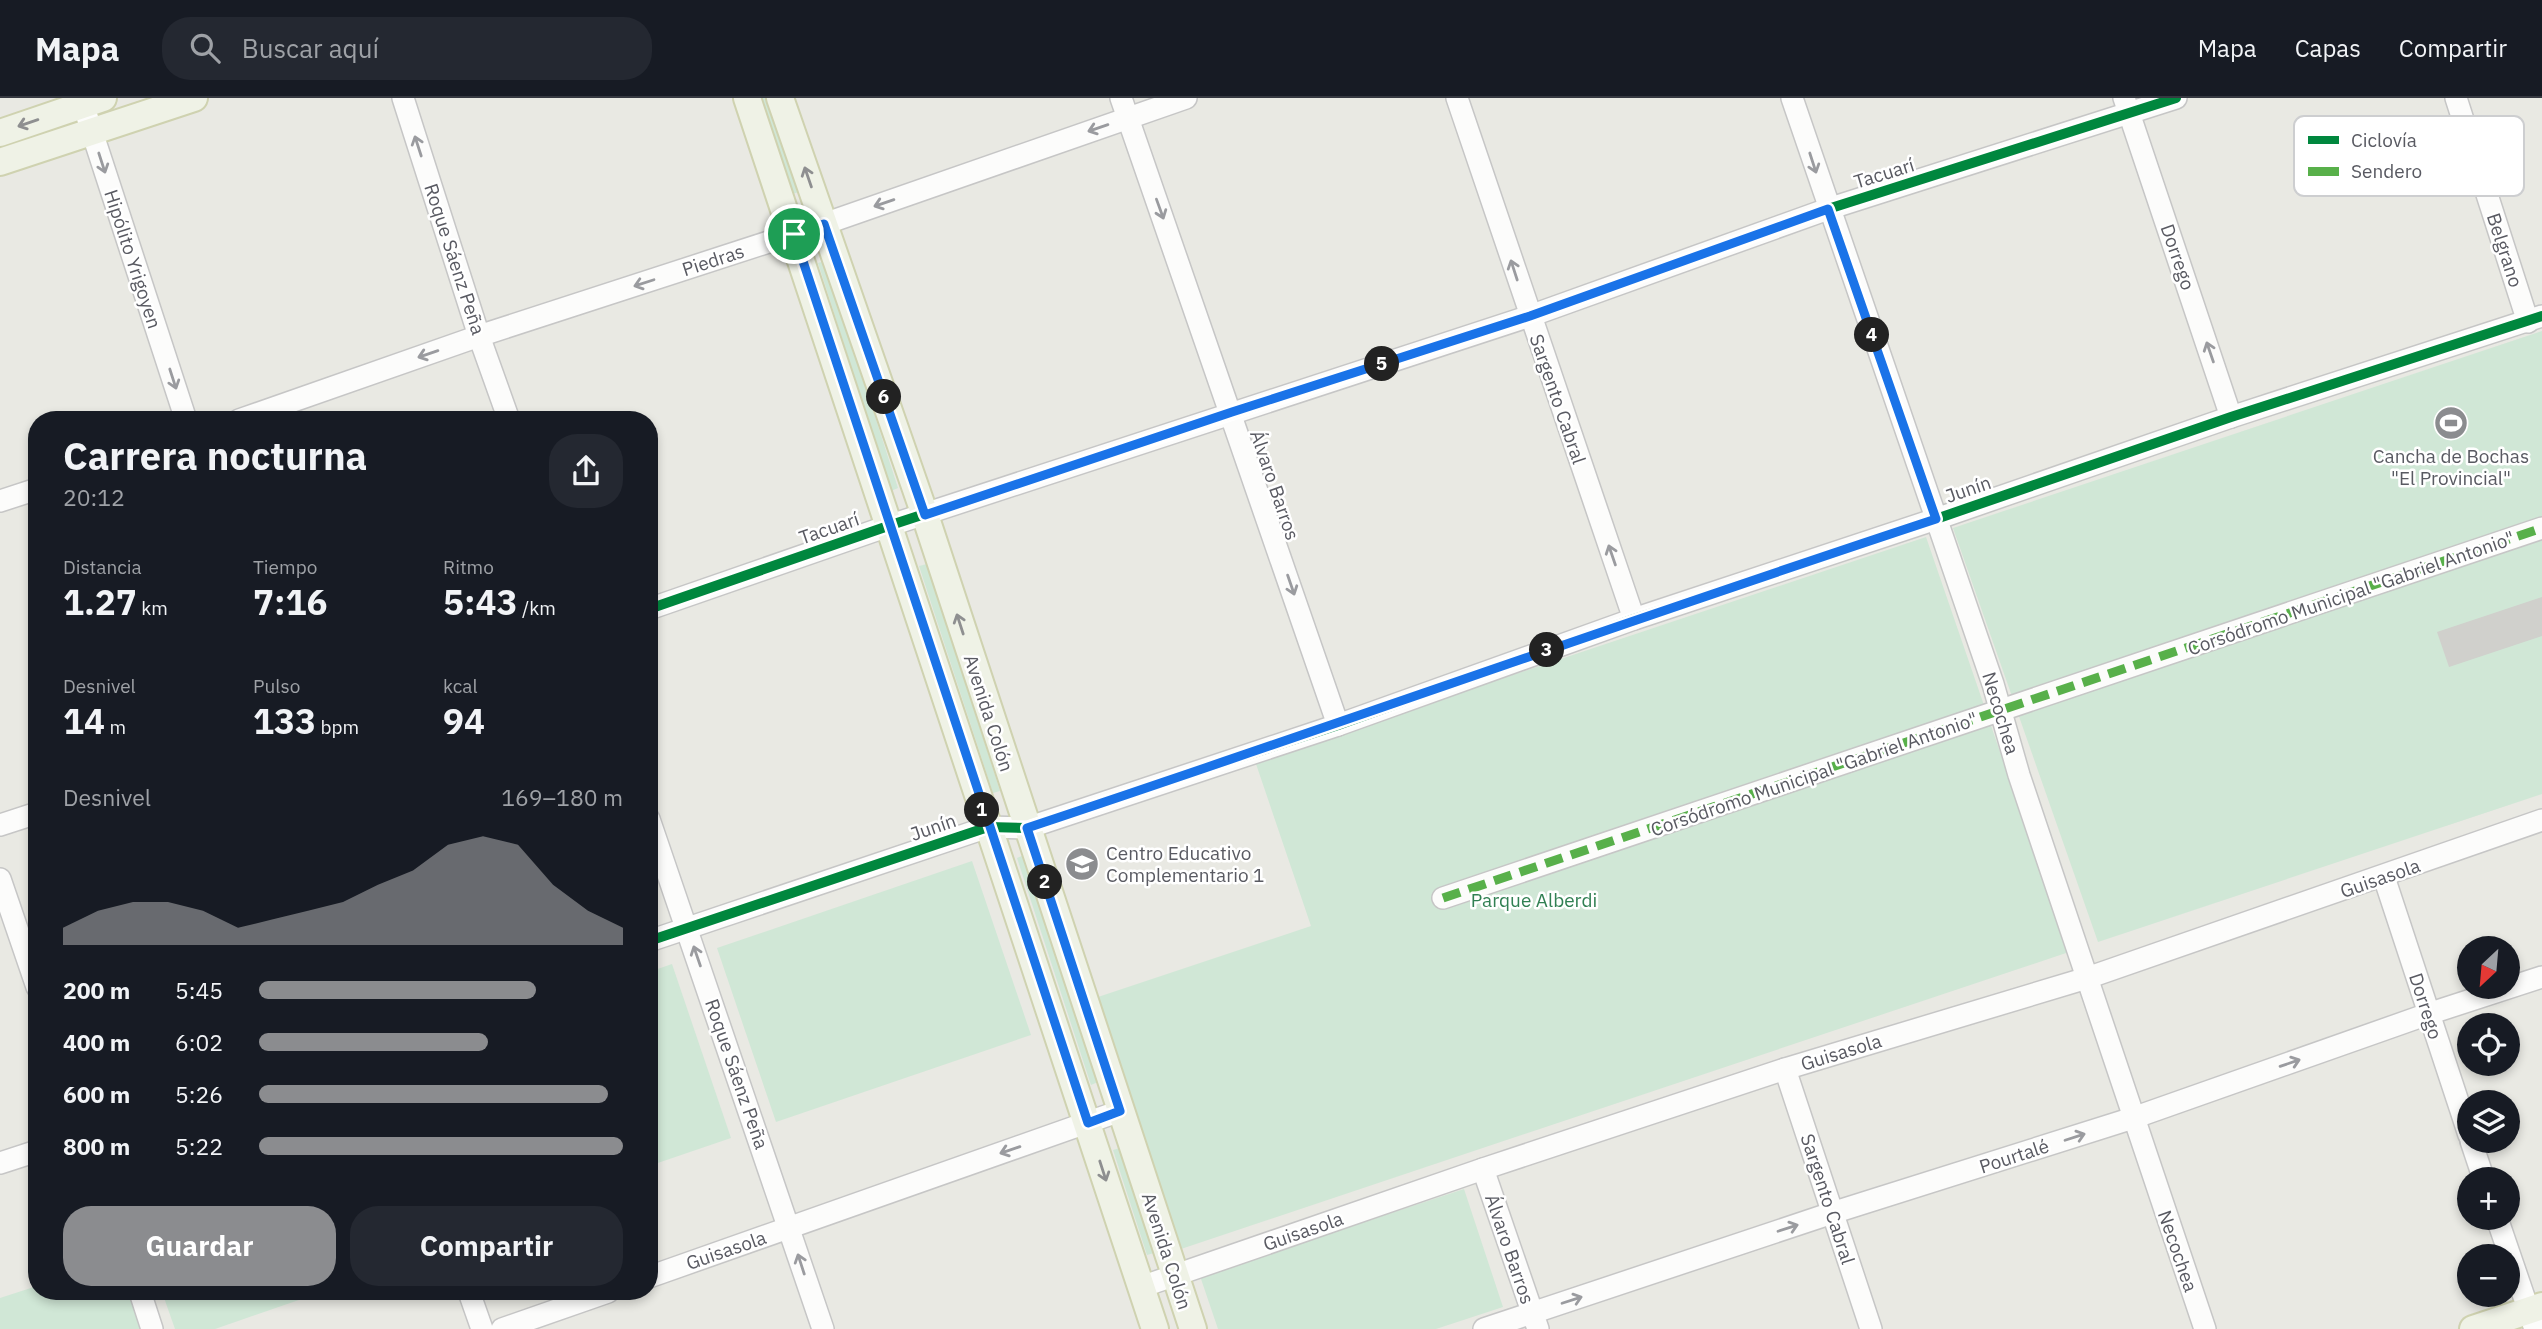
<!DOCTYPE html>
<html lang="es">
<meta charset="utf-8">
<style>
:root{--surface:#171b24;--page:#242831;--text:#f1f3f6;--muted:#9ea1a6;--line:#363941;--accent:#8b8c8f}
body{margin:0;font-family:"IBM Plex Sans",sans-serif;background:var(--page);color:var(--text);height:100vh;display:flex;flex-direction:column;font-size:26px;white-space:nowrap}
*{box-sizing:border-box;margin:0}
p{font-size:23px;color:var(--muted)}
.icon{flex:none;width:38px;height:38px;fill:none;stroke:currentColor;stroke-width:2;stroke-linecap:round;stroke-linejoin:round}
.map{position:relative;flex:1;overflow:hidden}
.side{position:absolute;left:28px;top:313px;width:630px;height:889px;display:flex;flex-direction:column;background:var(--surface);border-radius:28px;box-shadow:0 4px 10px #0003}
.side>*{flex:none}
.needle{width:46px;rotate:206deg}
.controls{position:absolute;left:2457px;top:838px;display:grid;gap:14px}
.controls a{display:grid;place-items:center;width:63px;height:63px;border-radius:50%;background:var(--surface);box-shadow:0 4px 10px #0003;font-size:35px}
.pin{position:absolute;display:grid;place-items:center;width:60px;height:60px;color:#fff;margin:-30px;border:4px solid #fff;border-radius:50%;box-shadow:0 2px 7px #0007}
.km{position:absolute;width:35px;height:35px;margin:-18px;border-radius:50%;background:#222;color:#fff;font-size:19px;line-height:35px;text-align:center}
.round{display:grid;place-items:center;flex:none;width:74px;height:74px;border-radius:28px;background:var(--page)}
.headline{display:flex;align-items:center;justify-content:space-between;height:119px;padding:0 35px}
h1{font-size:38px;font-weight:700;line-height:52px}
.figures{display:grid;grid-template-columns:repeat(3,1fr);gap:10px;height:119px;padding:7px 35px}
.figures div{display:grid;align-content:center}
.figures b{font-size:35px;font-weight:700}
.figures small{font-size:19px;font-weight:400}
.figures p{font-size:19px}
.chart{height:196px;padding:14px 35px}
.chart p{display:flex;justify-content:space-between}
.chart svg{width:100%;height:126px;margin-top:7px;fill:var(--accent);opacity:.7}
.primary-button{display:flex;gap:14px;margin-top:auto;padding:14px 35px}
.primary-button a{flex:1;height:80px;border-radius:28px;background:var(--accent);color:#fff;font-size:28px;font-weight:700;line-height:80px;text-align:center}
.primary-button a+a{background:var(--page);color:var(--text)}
ul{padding:0 35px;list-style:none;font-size:23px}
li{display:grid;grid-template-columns:112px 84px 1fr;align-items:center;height:52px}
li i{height:18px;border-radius:9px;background:var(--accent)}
header{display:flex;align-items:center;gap:42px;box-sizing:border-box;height:98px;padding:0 35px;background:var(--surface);border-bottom:2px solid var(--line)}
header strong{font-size:33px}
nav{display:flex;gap:38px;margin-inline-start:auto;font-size:24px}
.search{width:490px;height:63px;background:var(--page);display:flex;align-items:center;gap:18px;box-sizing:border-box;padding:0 24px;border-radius:28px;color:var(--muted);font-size:26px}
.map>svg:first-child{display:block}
</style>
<header>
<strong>Mapa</strong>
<div class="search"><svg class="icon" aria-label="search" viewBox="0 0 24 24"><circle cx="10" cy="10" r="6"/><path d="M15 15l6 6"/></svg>Buscar aquí</div>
<nav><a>Mapa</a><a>Capas</a><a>Compartir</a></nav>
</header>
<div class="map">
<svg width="2542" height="1231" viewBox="0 0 2542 1231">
<rect width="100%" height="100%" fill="#e9e9e3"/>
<g fill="#d0e7d6">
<path d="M760,0H768L799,94L792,96Z"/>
<path d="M825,163L898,390L891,393L818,165Z"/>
<path d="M2542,233V696L2098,844L1953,430Z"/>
<path d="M1926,439L2069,854L1181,1151L1095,900L1311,828L1255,663Z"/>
<path d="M927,466L1000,693L993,695L919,468Z"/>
<path d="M1024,757L1098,984L1091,987L1017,760Z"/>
<path d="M972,763L1031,937L776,1024L717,850Z"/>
<path d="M672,866L731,1040L649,1068V874Z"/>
<path d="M1120,1050L1154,1155L1147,1157L1113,1052Z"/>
<path d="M1464,1091L1503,1209L1436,1231H1218L1200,1178Z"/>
<path d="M37,1188V1194H131L144,1231H0V1200Z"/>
<path d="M162,1194H322L215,1231H175Z"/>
</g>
<path fill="#d0d0cc" d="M2542,499V538L2449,569L2437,534Z"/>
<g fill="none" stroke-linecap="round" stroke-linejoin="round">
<g stroke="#c6c6c6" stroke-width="24">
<g id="minor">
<path d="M81,0L186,322"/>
<path d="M403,0L479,238L509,322"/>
<path d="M1121,0L1338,627"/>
<path d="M1457,0L1634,521"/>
<path d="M1792,0L1993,586L2019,677L2205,1231"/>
<path d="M2124,0L2231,319"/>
<path d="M2456,0L2528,224"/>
<path d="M239,322L479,238L824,126L1186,0"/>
<path d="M0,403L37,391"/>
<path d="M649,511L891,427L1530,218L1828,111L2176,0"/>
<path d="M649,721L823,1231"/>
<path d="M0,727L37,715"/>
<path d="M2384,779L2469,1037"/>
<path d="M0,781L37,889"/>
<path d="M1443,800L2542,430"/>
<path d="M649,843L988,729L1027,730L1338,627L1634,521L1936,421L2231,319L2542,218"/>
<path d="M1785,971L1871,1231"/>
<path d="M2471,1043L2484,1082"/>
<path d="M0,1065L37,1053"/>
<path d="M1483,1071L1538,1231"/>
<path d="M2497,1120L2535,1231"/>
<path d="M649,1179L1120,1013"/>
<path d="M1141,1189L1483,1071L1785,971L2087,880L2542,722"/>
<path d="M140,1194L152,1231"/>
<path d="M469,1194L482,1231"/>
<path d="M502,1231L608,1194"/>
<path d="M1484,1231L1832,1115L2133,1020L2428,916L2542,879"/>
</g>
</g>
<g stroke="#cfd2b0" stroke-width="30">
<g id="major">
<path d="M747,0L1155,1231"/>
<path d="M780,0L925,417L1193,1231"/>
<path d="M0,35L103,0"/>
<path d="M0,64L194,0"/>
<path d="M2473,1231L2542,1208"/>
</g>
</g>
<use href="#minor" stroke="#fcfcfb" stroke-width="21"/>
<use href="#major" stroke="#eff2e6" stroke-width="26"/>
<path stroke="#58b04a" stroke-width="9" stroke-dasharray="18 9" stroke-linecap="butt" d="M1443,800L2542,430"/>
<g stroke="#fff" stroke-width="15">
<g id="cycleway">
<path d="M649,511L891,427L1530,218L1828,111L2176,0"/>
<path d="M649,843L988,729L1027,730L1338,627L1634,521L1936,421L2231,319L2542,218"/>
</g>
</g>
<use href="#cycleway" stroke="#00873e" stroke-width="10"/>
</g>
<defs><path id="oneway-shaft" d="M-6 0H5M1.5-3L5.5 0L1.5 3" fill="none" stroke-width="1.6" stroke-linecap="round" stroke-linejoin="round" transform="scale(1.75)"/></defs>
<g stroke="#8e8f90">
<use href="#oneway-shaft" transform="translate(28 25) rotate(161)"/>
<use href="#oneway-shaft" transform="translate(808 79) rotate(-109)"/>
<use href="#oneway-shaft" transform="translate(960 526) rotate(-108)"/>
<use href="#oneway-shaft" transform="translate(1103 1073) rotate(72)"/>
</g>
<g stroke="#9a9b9f">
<use href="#oneway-shaft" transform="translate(1098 30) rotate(161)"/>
<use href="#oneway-shaft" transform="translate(418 48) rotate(-108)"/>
<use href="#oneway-shaft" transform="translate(102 65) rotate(72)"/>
<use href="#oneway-shaft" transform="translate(1813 65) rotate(72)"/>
<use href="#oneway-shaft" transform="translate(884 105) rotate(161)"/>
<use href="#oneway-shaft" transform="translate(1160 111) rotate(70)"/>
<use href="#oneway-shaft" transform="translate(1514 172) rotate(-108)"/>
<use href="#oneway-shaft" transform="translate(644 185) rotate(162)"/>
<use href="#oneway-shaft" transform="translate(2210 254) rotate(-109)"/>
<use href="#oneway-shaft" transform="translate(428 256) rotate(161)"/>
<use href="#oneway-shaft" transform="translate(173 281) rotate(72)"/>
<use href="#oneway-shaft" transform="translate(1612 457) rotate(-109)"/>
<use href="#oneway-shaft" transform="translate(1291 487) rotate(71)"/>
<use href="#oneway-shaft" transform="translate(697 858) rotate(-109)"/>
<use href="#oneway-shaft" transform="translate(2290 965) rotate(-19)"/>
<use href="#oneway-shaft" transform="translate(2075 1039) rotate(-18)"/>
<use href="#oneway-shaft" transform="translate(1010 1052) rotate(161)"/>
<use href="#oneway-shaft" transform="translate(1788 1130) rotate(-18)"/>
<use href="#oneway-shaft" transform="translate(801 1166) rotate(-108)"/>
<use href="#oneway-shaft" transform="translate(1572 1202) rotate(-18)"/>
</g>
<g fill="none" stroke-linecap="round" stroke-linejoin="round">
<g stroke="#fff" stroke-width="14">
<path id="route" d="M1828,111L1936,421C1632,521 1331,629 1027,730L1120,1013L1088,1025L794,136L824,126L925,417L1232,314L1530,218Z"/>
</g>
<use href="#route" stroke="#1a73e8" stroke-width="9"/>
</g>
<defs>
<g id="stadium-disc" transform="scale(1.75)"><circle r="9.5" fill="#8b8c8f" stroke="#fff"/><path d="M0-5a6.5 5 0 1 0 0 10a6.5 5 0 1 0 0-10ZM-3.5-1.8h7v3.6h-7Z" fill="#fff"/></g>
<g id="school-disc" transform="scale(1.75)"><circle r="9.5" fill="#8b8c8f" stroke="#fff"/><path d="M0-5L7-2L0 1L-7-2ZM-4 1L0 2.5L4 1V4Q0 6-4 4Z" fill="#fff"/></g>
</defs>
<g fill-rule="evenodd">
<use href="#stadium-disc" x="2451" y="325"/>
<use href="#school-disc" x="1082" y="766"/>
</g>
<g text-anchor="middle" stroke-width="5" stroke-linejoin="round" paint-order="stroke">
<g font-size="19" fill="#595a62" stroke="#fff">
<text transform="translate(1884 75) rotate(-17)" y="7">Tacuarí</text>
<text transform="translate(2505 152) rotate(72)" y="7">Belgrano</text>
<text transform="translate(2178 159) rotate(71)" y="7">Dorrego</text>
<text transform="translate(133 161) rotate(72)" y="7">Hipólito Yrigoyen</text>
<text transform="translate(455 161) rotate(72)" y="7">Roque Sáenz Peña</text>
<text transform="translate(713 162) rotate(-18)" y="7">Piedras</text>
<text transform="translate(1558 301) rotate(71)" y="7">Sargento Cabral</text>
<text transform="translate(1275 387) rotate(71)" y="7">Álvaro Barros</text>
<text transform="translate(1968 391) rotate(-19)" y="7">Junín</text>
<text transform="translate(829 430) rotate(-19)" y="7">Tacuarí</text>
<text transform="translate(2351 495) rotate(-19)" y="7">Corsódromo Municipal "Gabriel Antonio"</text>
<text transform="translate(989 615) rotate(72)" y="7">Avenida Colón</text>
<text transform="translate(2001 615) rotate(73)" y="7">Necochea</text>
<text transform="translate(1814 676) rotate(-19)" y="7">Corsódromo Municipal "Gabriel Antonio"</text>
<text transform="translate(933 729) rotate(-19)" y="7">Junín</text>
<text transform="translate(2380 780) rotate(-19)" y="7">Guisasola</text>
<text transform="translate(2426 908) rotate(72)" y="7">Dorrego</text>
<text transform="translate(1841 954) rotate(-17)" y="7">Guisasola</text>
<text transform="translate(737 976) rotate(71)" y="7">Roque Sáenz Peña</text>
<text transform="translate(2014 1058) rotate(-18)" y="7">Pourtalé</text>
<text transform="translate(1828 1101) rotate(72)" y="7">Sargento Cabral</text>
<text transform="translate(1303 1133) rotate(-19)" y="7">Guisasola</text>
<text transform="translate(1510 1151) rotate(71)" y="7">Álvaro Barros</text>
<text transform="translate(726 1152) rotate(-19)" y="7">Guisasola</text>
<text transform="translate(1167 1153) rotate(72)" y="7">Avenida Colón</text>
<text transform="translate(2178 1153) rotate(71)" y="7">Necochea</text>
</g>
<g font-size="19" fill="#595a62" stroke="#fff">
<text x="2451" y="365">Cancha de Bochas<tspan x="2451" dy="22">"El Provincial"</tspan></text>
<text x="1106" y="762" text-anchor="start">Centro Educativo<tspan x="1106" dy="22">Complementario 1</tspan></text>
</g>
<g font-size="19" fill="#318053" stroke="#fff">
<text x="1534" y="809">Parque Alberdi</text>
</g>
</g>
<rect x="2294" y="18" width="230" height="80" rx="10" fill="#fff" stroke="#cdced0" stroke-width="2"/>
<rect x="2308" y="38" width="31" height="8" fill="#00873e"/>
<rect x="2308" y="69" width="31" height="9" fill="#58b04a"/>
<g font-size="19" fill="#595a62">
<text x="2351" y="49">Ciclovía</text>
<text x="2351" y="80">Sendero</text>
</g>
</svg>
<div class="controls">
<a><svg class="needle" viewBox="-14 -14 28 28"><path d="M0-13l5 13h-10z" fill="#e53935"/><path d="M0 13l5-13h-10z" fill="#9ea1a6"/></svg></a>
<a><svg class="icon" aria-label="locate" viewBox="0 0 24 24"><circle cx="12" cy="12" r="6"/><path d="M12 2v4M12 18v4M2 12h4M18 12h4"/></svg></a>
<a><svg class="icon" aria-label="layers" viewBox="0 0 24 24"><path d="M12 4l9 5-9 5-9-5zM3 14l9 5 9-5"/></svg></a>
<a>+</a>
<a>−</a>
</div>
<div class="pin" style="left:794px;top:136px;background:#1e9e55"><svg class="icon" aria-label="arrive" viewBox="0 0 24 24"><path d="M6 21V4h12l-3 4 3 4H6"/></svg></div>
<b class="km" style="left:982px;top:712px">1</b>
<b class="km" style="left:1045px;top:784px">2</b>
<b class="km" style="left:1547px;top:552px">3</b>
<b class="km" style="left:1872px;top:237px">4</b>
<b class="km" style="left:1382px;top:266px">5</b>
<b class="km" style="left:884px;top:299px">6</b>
<section class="side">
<div class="headline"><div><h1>Carrera nocturna</h1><p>20:12</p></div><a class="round"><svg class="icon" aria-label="share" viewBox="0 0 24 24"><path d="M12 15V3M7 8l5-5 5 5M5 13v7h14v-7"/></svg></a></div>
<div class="figures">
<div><p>Distancia</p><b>1.27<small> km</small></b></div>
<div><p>Tiempo</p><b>7:16</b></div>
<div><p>Ritmo</p><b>5:43<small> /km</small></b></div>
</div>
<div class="figures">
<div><p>Desnivel</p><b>14<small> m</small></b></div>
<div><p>Pulso</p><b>133<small> bpm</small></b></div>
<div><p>kcal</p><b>94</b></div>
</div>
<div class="chart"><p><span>Desnivel</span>169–180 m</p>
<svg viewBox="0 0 160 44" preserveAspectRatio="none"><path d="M0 44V38L10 32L20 29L30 29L40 32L50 38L60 35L70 32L80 29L90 23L100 18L110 9L120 6L130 9L140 23L150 32L160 38V44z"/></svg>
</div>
<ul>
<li><b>200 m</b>5:45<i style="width:76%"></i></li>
<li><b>400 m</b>6:02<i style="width:63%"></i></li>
<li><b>600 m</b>5:26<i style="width:96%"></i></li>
<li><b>800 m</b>5:22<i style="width:100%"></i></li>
</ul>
<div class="primary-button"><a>Guardar</a><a>Compartir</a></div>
</section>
</div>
